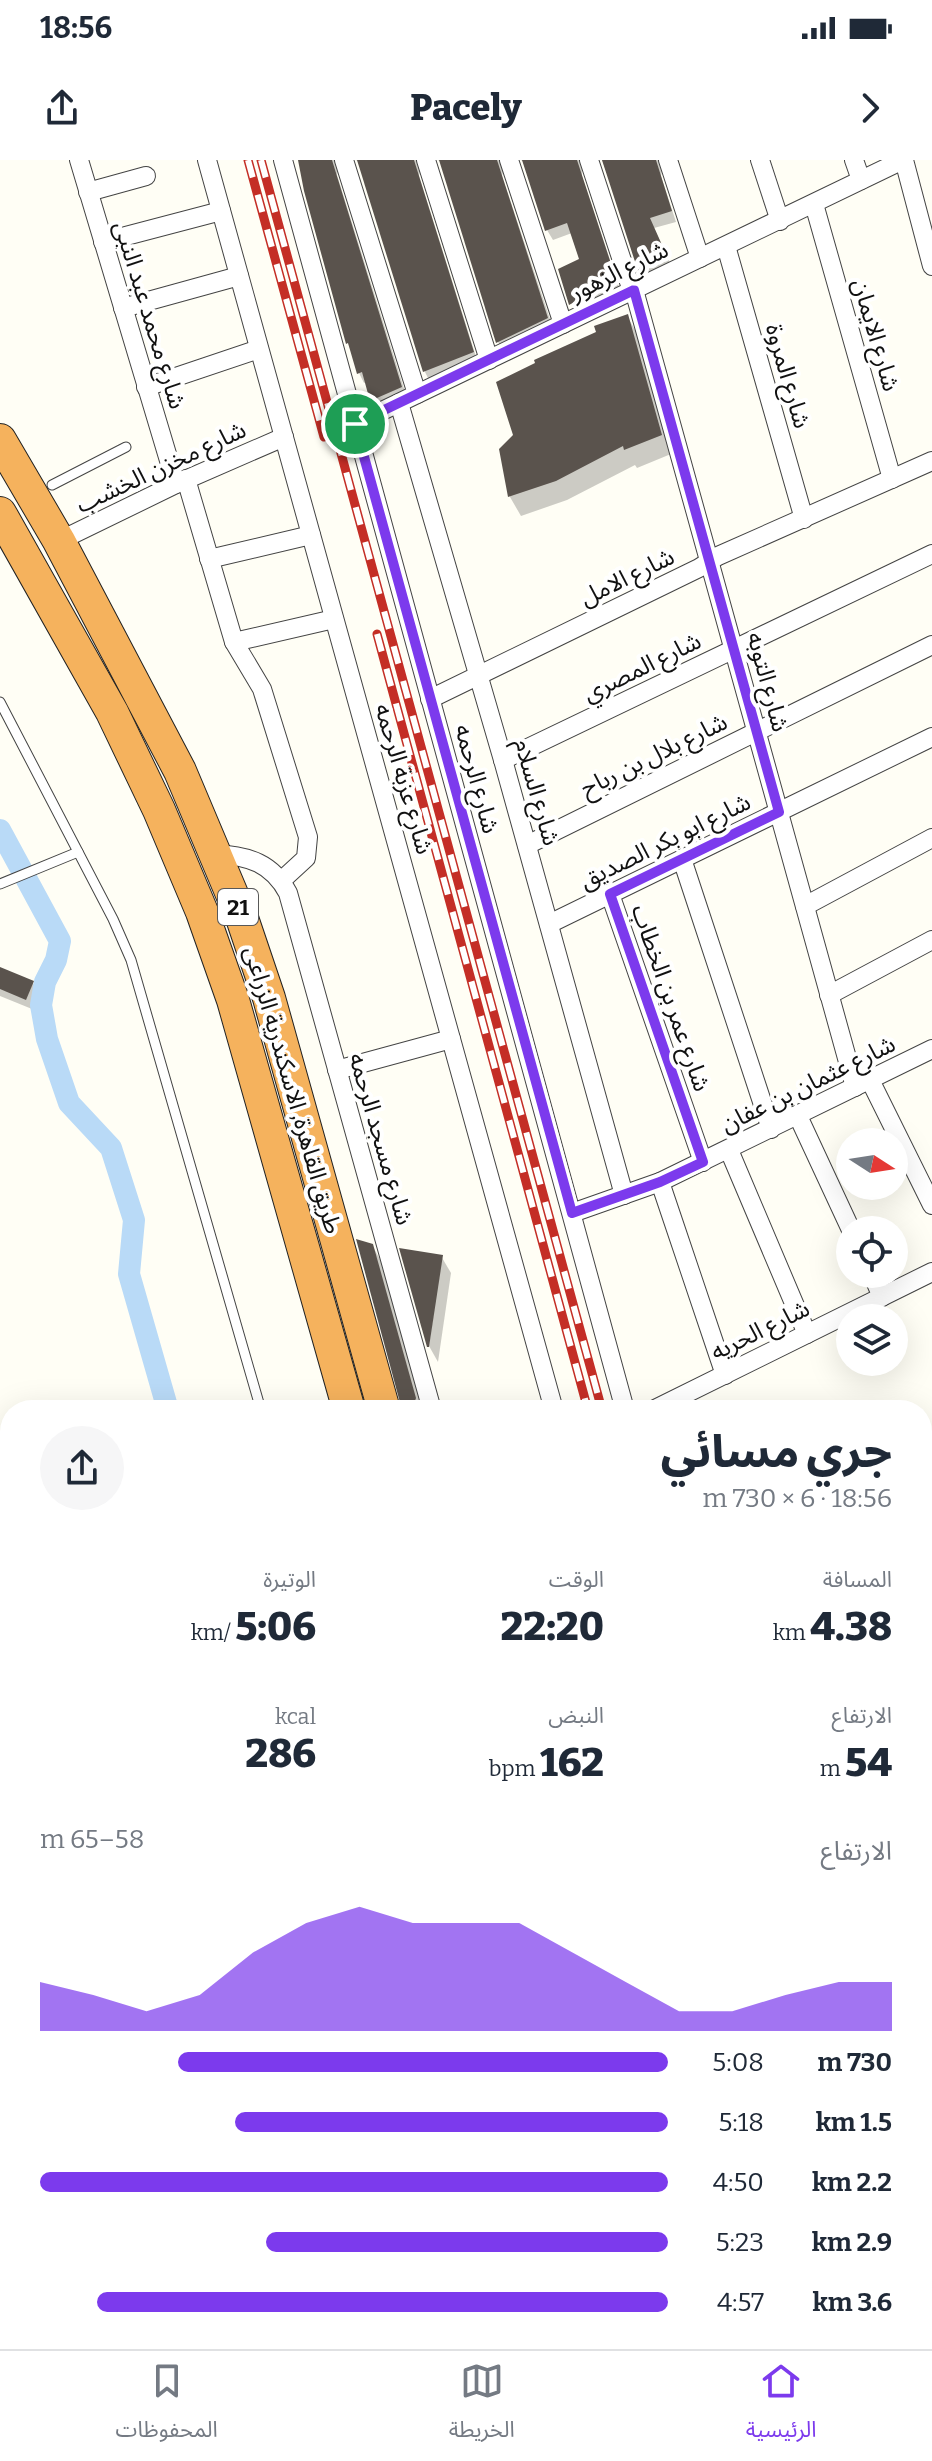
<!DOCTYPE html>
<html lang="ar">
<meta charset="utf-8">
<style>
:root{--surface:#fff;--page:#f6f6f7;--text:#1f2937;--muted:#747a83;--line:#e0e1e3;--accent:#7c3aed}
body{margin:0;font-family:Bitter,"Noto Sans Arabic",serif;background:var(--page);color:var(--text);direction:rtl;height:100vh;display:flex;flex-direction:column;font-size:30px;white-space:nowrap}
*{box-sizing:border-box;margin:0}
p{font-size:26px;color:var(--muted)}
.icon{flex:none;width:44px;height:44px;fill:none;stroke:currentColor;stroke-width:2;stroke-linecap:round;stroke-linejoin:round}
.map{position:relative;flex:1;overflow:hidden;direction:ltr}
.sheet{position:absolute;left:0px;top:1240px;width:932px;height:950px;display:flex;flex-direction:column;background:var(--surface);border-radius:32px 32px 0 0;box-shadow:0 8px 32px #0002;direction:rtl}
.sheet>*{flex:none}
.needle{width:52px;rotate:102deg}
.fabs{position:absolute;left:836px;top:968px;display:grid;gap:16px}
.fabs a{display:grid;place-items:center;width:72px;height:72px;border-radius:50%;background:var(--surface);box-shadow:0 8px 32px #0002;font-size:40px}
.pin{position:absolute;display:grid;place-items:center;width:68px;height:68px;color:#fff;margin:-34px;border:4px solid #fff;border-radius:50%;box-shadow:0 2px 8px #0007}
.round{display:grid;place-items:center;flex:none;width:84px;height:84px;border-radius:42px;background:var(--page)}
.overview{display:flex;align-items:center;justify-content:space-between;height:136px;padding:0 40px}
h1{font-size:44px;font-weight:800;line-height:60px}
.metrics{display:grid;grid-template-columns:repeat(3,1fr);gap:12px;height:136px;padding:8px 40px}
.metrics div{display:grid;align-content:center}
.metrics b{font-size:40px;font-weight:800}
.metrics small{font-size:22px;font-weight:400}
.metrics p{font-size:22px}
.chart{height:224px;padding:16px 40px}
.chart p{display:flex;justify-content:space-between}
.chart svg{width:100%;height:144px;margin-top:8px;fill:var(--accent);opacity:.7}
ul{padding:0 40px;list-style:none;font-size:26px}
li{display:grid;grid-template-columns:128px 96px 1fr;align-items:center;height:60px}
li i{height:20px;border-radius:10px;background:var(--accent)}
.status{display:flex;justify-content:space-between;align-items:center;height:56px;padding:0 40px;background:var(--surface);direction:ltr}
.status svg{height:22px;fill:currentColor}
header{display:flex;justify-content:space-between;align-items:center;height:104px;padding:0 40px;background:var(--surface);font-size:36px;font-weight:800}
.tab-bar{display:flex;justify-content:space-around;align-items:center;height:112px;border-top:2px solid var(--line);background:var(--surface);font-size:22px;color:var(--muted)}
.tab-bar a{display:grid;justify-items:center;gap:4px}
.tab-bar .on{color:var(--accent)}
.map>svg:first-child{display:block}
</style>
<div class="status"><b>18:56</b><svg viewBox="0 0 49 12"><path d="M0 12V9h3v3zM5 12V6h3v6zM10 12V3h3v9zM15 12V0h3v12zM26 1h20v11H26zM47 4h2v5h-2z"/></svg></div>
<header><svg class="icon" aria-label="forward" viewBox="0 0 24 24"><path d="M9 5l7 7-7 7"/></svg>Pacely<svg class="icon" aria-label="share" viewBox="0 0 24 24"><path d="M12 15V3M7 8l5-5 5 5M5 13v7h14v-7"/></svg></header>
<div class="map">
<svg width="932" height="2189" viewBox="0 0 932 2189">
<rect width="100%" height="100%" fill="#fffef5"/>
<g fill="#0003">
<path d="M300,0H347L340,3L337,15L407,238L378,250L367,222L364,223L359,213L348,183Z"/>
<path d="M356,0H429L422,3L419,16L478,203L430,222L425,212L360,3Z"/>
<path d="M438,0H512L505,3L502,16L553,168L504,192L498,182L442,3Z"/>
<path d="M521,0H589L582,8V16L620,130L577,154L560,110L582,100L572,73L553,80L547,70L525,3Z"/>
<path d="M602,0H664L661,16L676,62L654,68L671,105L646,120Z"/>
<path d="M627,156L638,175L671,294L637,308L635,305L567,340L521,356L510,337L501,290L598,174Z"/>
<path d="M0,809L33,823L39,834L32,849L0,836Z"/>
<path d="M372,1085L382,1103L423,1250H404Z"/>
<path d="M441,1096L451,1113L438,1202L429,1186Z"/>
<path d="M932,1483V1623L922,1618V1487Z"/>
</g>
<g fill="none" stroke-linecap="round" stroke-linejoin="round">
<g stroke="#b9daf7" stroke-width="22">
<path d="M0,670L60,781L56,800L45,822L41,845L47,879L69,943L111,988L134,1060L129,1114L168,1250"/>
<path d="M0,1778L10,1777"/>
<path d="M425,2180L428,2189"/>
</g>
</g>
<g fill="#5a534d">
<path d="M298,0H332L402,227L370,241L362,212L357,214L348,183L346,184L304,31Z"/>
<path d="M357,0H414L474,192L423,212Z"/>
<path d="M439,0H497L548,158L496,183Z"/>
<path d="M522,0H577L616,119L569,145L558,109L579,99L567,63L545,71Z"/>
<path d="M602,0H656L672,51L650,58L666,94L638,111Z"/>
<path d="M628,154L662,275L624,290L623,286L556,321L508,337L499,289L513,275L496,222L535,203L534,200L596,172L594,166Z"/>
<path d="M0,807L34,821L26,840L0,829Z"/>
<path d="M356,1079L373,1084L416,1238L412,1250H402Z"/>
<path d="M399,1088L443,1095L429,1187H427Z"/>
</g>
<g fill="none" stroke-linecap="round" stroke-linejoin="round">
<g stroke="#444" stroke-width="11">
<g id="lane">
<path d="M52,325L126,287"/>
<path d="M0,542L113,759L131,800L261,1250"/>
<path d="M0,724L78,692"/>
<path d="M922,1430L932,1427"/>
<path d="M922,1472L932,1468"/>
<path d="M0,1509L10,1513"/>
<path d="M922,1615L932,1620"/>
<path d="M922,1815L932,1818"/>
<path d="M922,1963L932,1967"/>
<path d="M922,2078L932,2116"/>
<path d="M520,2180L522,2189"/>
</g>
</g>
<g stroke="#444" stroke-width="20">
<g id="street">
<path d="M79,0L176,324"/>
<path d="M207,0L554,1250"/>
<path d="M283,0L625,1250"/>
<path d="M344,0L417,234"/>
<path d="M426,0L489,200"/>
<path d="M509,0L563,164"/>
<path d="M589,0L632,131"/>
<path d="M668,0L700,98"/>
<path d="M760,0L780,61"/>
<path d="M854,0L861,20"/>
<path d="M904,0L932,106"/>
<path d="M88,32L146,16"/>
<path d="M814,44L892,319"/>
<path d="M103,82L221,51"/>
<path d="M726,86L804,359"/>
<path d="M634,130L855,927"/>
<path d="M123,148L239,116"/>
<path d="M146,227L259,189"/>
<path d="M399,243L503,600L624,1035"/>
<path d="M355,264L903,0"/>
<path d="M186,319L234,482L262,529L308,677L306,698L281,721"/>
<path d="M59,381L176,324L284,277"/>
<path d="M209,399L311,375"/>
<path d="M234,482L334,459"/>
<path d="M430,539L699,408L718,396L932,301"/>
<path d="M503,600L932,394"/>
<path d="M527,685L932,485"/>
<path d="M216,694C249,696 272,703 288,733L432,1250"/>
<path d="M682,699L771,969"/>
<path d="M610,734L703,1002"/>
<path d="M805,746L932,678"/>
<path d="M549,764L932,577"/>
<path d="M829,835L932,780"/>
<path d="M337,910L451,879"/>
<path d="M870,920L932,1045"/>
<path d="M798,956L851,1070"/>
<path d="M729,990L807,1174"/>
<path d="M660,1022L725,1215"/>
<path d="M572,1053L660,1022L932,889"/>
<path d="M872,1114L882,1137"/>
<path d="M653,1250L932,1112"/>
<path d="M691,2180L693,2189"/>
<path d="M813,2180L815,2189"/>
</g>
</g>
<g stroke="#222" stroke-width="34">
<g id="highway">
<path d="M0,280L59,381L180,611L242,758L269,838L384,1250"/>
<path d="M0,353L112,552L159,650L202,752L233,840L349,1250"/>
<path d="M607,2180L610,2189"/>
<path d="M656,2180L659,2189"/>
</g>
</g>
<use href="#lane" stroke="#fff" stroke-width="9"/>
<use href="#street" stroke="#fff" stroke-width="18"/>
<use href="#highway" stroke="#f5b25d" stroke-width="32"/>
<g stroke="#c42e26" stroke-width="9">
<g id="rail">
<path d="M248,0L324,277"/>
<path d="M261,0L602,1250"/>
<path d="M377,474L588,1250"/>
<path d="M855,2180L858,2189"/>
</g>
</g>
<use href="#rail" stroke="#fff" stroke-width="6" stroke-dasharray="18" stroke-linecap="butt"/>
</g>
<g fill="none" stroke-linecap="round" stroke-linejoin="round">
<g stroke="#fff" stroke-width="16">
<path id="route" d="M634,130L779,652L610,734L703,1002L660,1022L572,1053L355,264Z"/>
</g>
<use href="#route" stroke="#7c3aed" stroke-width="10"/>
</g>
<g text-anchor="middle" stroke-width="8" stroke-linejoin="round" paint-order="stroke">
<rect fill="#fff" stroke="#585858" stroke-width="2" x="218" y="729" width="40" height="36" rx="6"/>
<g font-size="22" font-weight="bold" fill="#111">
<text x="238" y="755">21</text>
</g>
<g font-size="24" fill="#111" stroke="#fff">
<text transform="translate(619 111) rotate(-26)" y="8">شارع الزهور</text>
<text transform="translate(150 155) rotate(73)" y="8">شارع محمد عبد النبى</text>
<text transform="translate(876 175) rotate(74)" y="8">شارع الايمان</text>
<text transform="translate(788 216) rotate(74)" y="8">شارع المروة</text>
<text transform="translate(161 307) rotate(-25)" y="8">شارع مخزن الخشب</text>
<text transform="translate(627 417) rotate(-26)" y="8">شارع الامل</text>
<text transform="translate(642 507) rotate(-26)" y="8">شارع المصري</text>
<text transform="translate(768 522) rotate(75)" y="8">شارع التوبه</text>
<text transform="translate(654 595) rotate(-26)" y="8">شارع بلال بن رباح</text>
<text transform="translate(404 619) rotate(74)" y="8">شارع عزبة الرحمه</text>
<text transform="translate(477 619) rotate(75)" y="8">شارع الرحمه</text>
<text transform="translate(537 632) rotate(74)" y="8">شارع السلام</text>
<text transform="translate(665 681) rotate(-26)" y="8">شارع ابو بكر الصديق</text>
<text transform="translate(671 838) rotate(71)" y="8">شارع عمر بن الخطاب</text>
<text transform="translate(808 924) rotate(-26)" y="8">شارع عثمان بن عفان</text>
<text transform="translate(293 930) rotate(74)" y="8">طريق القاهرة, الاسكندرية الزراعى</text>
<text transform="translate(381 979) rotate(74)" y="8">شارع مسجد الرحمه</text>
<text transform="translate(760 1170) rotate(-26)" y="8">شارع الحريه</text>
</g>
</g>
</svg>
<div class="fabs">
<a><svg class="needle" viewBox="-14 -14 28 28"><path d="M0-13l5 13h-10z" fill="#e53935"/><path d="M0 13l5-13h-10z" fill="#747a83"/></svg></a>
<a><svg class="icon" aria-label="locate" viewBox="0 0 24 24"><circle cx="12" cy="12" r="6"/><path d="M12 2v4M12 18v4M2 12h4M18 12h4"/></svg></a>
<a><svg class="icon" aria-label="layers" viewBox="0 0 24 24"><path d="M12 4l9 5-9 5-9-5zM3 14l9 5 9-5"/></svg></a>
</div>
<div class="pin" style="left:355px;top:264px;background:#1e9e55"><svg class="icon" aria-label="arrive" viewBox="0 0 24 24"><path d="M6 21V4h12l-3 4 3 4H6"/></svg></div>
<section class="sheet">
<div class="overview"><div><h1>جري مسائي</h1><p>18:56 · 6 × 730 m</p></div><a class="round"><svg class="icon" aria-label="share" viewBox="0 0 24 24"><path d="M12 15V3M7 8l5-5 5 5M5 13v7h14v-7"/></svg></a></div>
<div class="metrics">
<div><p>المسافة</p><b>4.38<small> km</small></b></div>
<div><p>الوقت</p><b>22:20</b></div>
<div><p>الوتيرة</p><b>5:06<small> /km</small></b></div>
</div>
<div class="metrics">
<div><p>الارتفاع</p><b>54<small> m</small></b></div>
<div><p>النبض</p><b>162<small> bpm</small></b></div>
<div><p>kcal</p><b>286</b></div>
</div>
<div class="chart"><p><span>الارتفاع</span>58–65 m</p>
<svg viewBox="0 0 160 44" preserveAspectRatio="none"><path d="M0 44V29L10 33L20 38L30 33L40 20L50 11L60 6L70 11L80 11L90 11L100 20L110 29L120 38L130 38L140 33L150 29L160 29V44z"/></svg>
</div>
<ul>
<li><b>730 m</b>5:08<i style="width:78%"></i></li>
<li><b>1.5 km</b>5:18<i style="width:69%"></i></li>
<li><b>2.2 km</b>4:50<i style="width:100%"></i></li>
<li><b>2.9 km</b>5:23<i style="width:64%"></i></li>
<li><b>3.6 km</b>4:57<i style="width:91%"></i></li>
</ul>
</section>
</div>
<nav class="tab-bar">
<a class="on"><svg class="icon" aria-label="home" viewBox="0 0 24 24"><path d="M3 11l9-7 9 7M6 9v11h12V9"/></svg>الرئيسية</a>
<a><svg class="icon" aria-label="map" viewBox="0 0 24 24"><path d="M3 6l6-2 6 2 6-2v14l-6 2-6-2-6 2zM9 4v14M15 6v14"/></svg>الخريطة</a>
<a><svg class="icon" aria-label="saved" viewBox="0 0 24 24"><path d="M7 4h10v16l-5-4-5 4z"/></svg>المحفوظات</a>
</nav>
